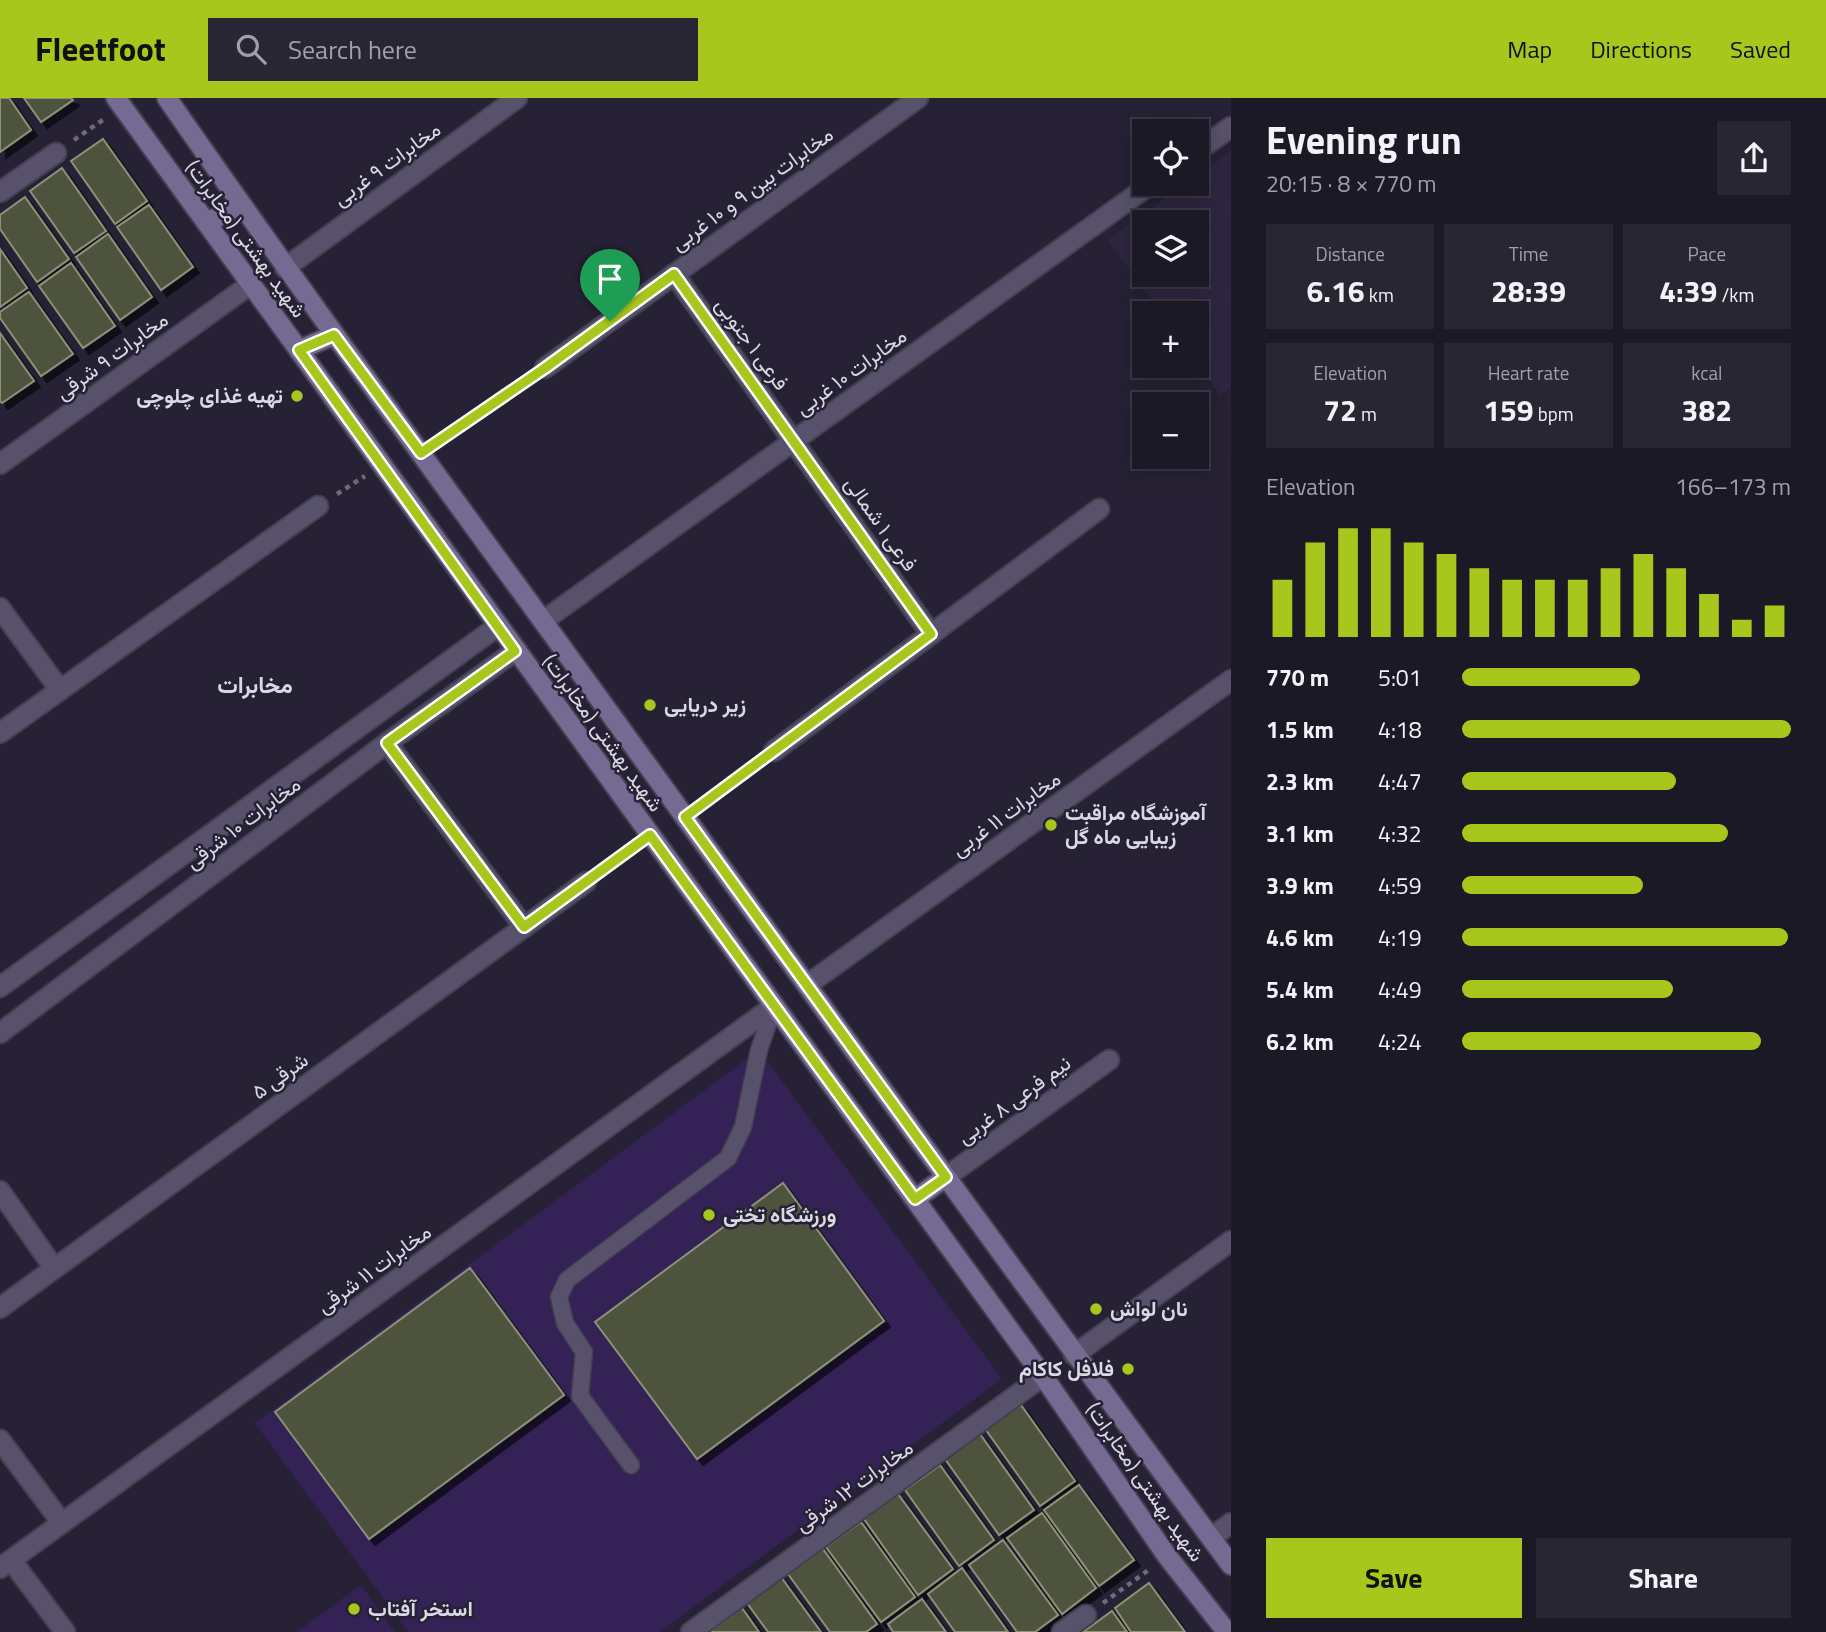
<!DOCTYPE html>
<meta charset="utf-8">
<style>
:root{--surface:#1c1927;--page:#292633;--text:#f1f3f6;--muted:#a0a0a7;--line:#3a3844;--accent:#a8c71d}
body{margin:0;font-family:"Titillium Web",Vazirmatn,sans-serif;background:var(--page);color:var(--text);height:100vh;display:flex;flex-direction:column;font-size:26px;white-space:nowrap}
*{box-sizing:border-box;margin:0}
p{font-size:23px;color:var(--muted)}
.icon{flex:none;width:38px;height:38px;fill:none;stroke:currentColor;stroke-width:2;stroke-linecap:round;stroke-linejoin:round}
.map{position:relative;flex:1;overflow:hidden}
.sheet{display:flex;flex-direction:column;background:var(--surface);width:595px}
.sheet>*{flex:none}
.buttons{position:absolute;left:1132px;top:21px;display:grid;gap:14px}
.buttons a{display:grid;place-items:center;width:77px;height:77px;border-radius:0px;background:var(--surface);box-shadow:0 4px 18px #0003,0 0 0 2px var(--line);font-size:35px}
.pin{position:absolute;display:grid;place-items:center;width:60px;height:60px;color:#fff;margin:-72px -30px;border-radius:50% 50% 50% 0;rotate:-45deg;box-shadow:0 0 7px #0007}
.pin .icon{rotate:45deg}
.round{display:grid;place-items:center;flex:none;width:74px;height:74px;border-radius:0px;background:var(--page)}
.head{display:flex;align-items:center;justify-content:space-between;height:119px;padding:0 35px}
h1{font-size:38px;font-weight:700;line-height:52px}
.stats{display:grid;grid-template-columns:repeat(3,1fr);gap:10px;height:119px;padding:7px 35px}
.stats div{display:grid;align-content:center;border-radius:0px;background:var(--page);text-align:center}
.stats b{font-size:30px;font-weight:700}
.stats small{font-size:19px;font-weight:400}
.stats p{font-size:19px}
.chart{height:196px;padding:14px 35px}
.chart p{display:flex;justify-content:space-between}
.chart svg{width:100%;height:126px;margin-top:7px;stroke:var(--accent);stroke-width:6}
.cta{display:flex;gap:14px;margin-top:auto;padding:14px 35px}
.cta a{flex:1;height:80px;border-radius:0px;background:var(--accent);color:#111;font-size:28px;font-weight:700;line-height:80px;text-align:center}
.cta a+a{background:var(--page);color:var(--text)}
ul{padding:0 35px;list-style:none;font-size:23px}
li{display:grid;grid-template-columns:112px 84px 1fr;align-items:center;height:52px}
li i{height:18px;border-radius:9px;background:var(--accent)}
header{display:flex;align-items:center;gap:42px;box-sizing:border-box;height:98px;padding:0 35px;background:var(--accent);color:#111}
header strong{font-size:33px}
nav{display:flex;gap:38px;margin-inline-start:auto;font-size:24px}
.search{width:490px;height:63px;background:var(--page);display:flex;align-items:center;gap:18px;box-sizing:border-box;padding:0 24px;border-radius:0px;color:var(--muted);font-size:26px}
main{display:flex;flex:1;min-height:0}
.map>svg:first-child{display:block}
</style>
<header>
<strong>Fleetfoot</strong>
<div class="search"><svg class="icon" aria-label="search" viewBox="0 0 24 24"><circle cx="10" cy="10" r="6"/><path d="M15 15l6 6"/></svg>Search here</div>
<nav><a>Map</a><a>Directions</a><a>Saved</a></nav>
</header>
<main>
<div class="map">
<svg width="1231" height="1534" viewBox="0 0 1231 1534">
<defs>
<filter id="shadow"><feDropShadow dx="6" dy="6" stdDeviation="0" flood-color="#0009"/></filter>
</defs>
<rect width="100%" height="100%" fill="#262134"/>
<path fill="#2e2640" fill-rule="evenodd" d="M1231,53V289L1220,297L1197,265V215H1161L1108,142L1185,86H1197V77ZM1144,124H1197V177H1144Z"/>
<g fill="#342256">
<path d="M759,952L1002,1281L660,1534H408L255,1325Z"/>
<path d="M361,1487L395,1534H297Z"/>
</g>
<g fill="#4d533d" stroke="#8b9279" stroke-width="2" filter="url(#shadow)">
<path d="M0,0H9L31,32L0,54Z"/>
<path d="M24,0H71L73,2L41,24Z"/>
<path d="M103,41L147,103L115,126L71,63Z"/>
<path d="M62,70L106,133L74,155L30,93Z"/>
<path d="M25,99L69,161L37,184L0,131V117Z"/>
<path d="M149,107L193,169L161,192L117,129Z"/>
<path d="M108,136L152,199L120,222L76,159Z"/>
<path d="M0,151L27,190L0,209Z"/>
<path d="M71,165L115,228L83,250L39,188Z"/>
<path d="M29,194L73,256L41,278L0,220V214Z"/>
<path d="M0,235L34,283L2,305L0,303Z"/>
<path d="M783,1085L884,1223L697,1361L595,1224Z"/>
<path d="M470,1170L564,1297L369,1441L275,1314Z"/>
<path d="M1021,1307L1075,1383L1040,1408L986,1332Z"/>
<path d="M980,1336L1034,1412L999,1437L945,1361Z"/>
<path d="M940,1367L994,1442L959,1468L905,1392Z"/>
<path d="M1079,1387L1134,1462L1099,1488L1044,1412Z"/>
<path d="M898,1396L953,1471L918,1497L864,1421Z"/>
<path d="M1042,1415L1096,1490L1062,1516L1007,1440Z"/>
<path d="M861,1424L915,1499L881,1524L826,1449Z"/>
<path d="M1003,1442L1058,1517L1035,1534H1017L969,1467Z"/>
<path d="M823,1451L877,1526L866,1534H830L788,1476Z"/>
<path d="M962,1470L1008,1534H955L928,1496Z"/>
<path d="M781,1479L821,1534H768L747,1505Z"/>
<path d="M1149,1485L1185,1534H1131L1115,1510Z"/>
<path d="M922,1501L946,1534H893L888,1526Z"/>
<path d="M742,1510L759,1534H709Z"/>
<path d="M1112,1513L1127,1534H1083Z"/>
</g>
<g fill="none" stroke-linecap="round" stroke-linejoin="round">
<g stroke="#433e50" stroke-width="19">
<path id="service" d="M631,1367L580,1298L584,1254L565,1225L559,1199L567,1182L728,1060L743,1029L759,952L774,908"/>
</g>
<g stroke="#433e50" stroke-width="23">
<g id="minor">
<path d="M1197,53L1231,29"/>
<path d="M0,94L56,55"/>
<path d="M285,170L517,0"/>
<path d="M674,176L931,536"/>
<path d="M545,270L918,0"/>
<path d="M0,366L251,186"/>
<path d="M0,510L60,592"/>
<path d="M543,523L1151,86"/>
<path d="M0,635L318,408"/>
<path d="M387,645L524,829"/>
<path d="M774,653L1099,411"/>
<path d="M807,887L1231,582"/>
<path d="M0,889L498,528"/>
<path d="M0,935L387,645L515,553"/>
<path d="M946,1079L1109,962"/>
<path d="M0,1093L54,1170"/>
<path d="M0,1210L586,784"/>
<path d="M1074,1257L1231,1143"/>
<path d="M0,1342L62,1425"/>
<path d="M1211,1440L1231,1425"/>
<path d="M11,1462L65,1534"/>
<path d="M0,1470L774,908"/>
<path d="M691,1534L1043,1278"/>
<path d="M1062,1534L1086,1517"/>
</g>
</g>
<g stroke="#433e50" stroke-width="23">
<g id="secondary">
<path d="M116,0L1043,1278L1167,1458L1227,1534"/>
<path d="M167,0C309,205 457,404 603,606C812,894 1019,1182 1231,1467"/>
<path d="M207,125L240,106"/>
<path d="M299,252L334,237"/>
<path d="M915,1101L946,1079"/>
</g>
</g>
<g stroke="#6e6a7a" stroke-width="4.5" stroke-dasharray="5 5" stroke-linecap="butt">
<path d="M74,42L104,21"/>
<path d="M439,342L527,282"/>
<path d="M337,396L365,378"/>
<path d="M701,707L756,666"/>
<path d="M604,771L634,749"/>
<path d="M1103,1505L1150,1471"/>
</g>
<use href="#service" stroke="#58516b" stroke-width="16"/>
<use href="#minor" stroke="#58516b" stroke-width="19"/>
<use href="#secondary" stroke="#756a92" stroke-width="19"/>
</g>
<g fill="none" stroke-linecap="round" stroke-linejoin="round">
<g stroke="#fff" stroke-width="14">
<path id="route" d="M674,176L931,536L685,719L946,1079L915,1101L650,737L524,829L387,645L515,553L299,252L334,237L421,355L545,270Z"/>
</g>
<use href="#route" stroke="#a8c71d" stroke-width="9"/>
</g>
<g fill="#a8c71d" stroke="#262134" stroke-width="2.5">
<circle cx="297" cy="298" r="7"/>
<circle cx="650" cy="607" r="7"/>
<circle cx="1051" cy="727" r="7"/>
<circle cx="709" cy="1117" r="7"/>
<circle cx="1096" cy="1211" r="7"/>
<circle cx="1128" cy="1271" r="7"/>
<circle cx="354" cy="1511" r="7"/>
</g>
<g text-anchor="middle" stroke-width="5" stroke-linejoin="round" paint-order="stroke">
<g font-size="21" fill="#dbd8e5" stroke="#262134">
<text transform="translate(387 66) rotate(-36)" y="7">مخابرات ۹ غربی</text>
<text transform="translate(752 91) rotate(-36)" y="7">مخابرات بین ۹ و ۱۰ غربی</text>
<text transform="translate(246 141) rotate(54)" y="7">شهید بهشتی (مخابرات)</text>
<text transform="translate(752 246) rotate(54)" y="7">فرعی ۱ جنوبی</text>
<text transform="translate(112 258) rotate(-36)" y="7">مخابرات ۹ شرقی</text>
<text transform="translate(851 274) rotate(-36)" y="7">مخابرات ۱۰ غربی</text>
<text transform="translate(881 426) rotate(55)" y="7">فرعی ۱ شمالی</text>
<text transform="translate(603 635) rotate(54)" y="7">شهید بهشتی (مخابرات)</text>
<text transform="translate(1006 716) rotate(-36)" y="7">مخابرات ۱۱ غربی</text>
<text transform="translate(243 725) rotate(-37)" y="7">مخابرات ۱۰ شرقی</text>
<text transform="translate(280 978) rotate(-36)" y="7">شرقی ۵</text>
<text transform="translate(1014 1002) rotate(-36)" y="7">نیم فرعی ۸ غربی</text>
<text transform="translate(374 1171) rotate(-36)" y="7">مخابرات ۱۱ شرقی</text>
<text transform="translate(1145 1384) rotate(55)" y="7">شهید بهشتی (مخابرات)</text>
<text transform="translate(854 1388) rotate(-36)" y="7">مخابرات ۱۲ شرقی</text>
</g>
<g font-size="21" font-weight="bold" fill="#dbd8e5" stroke="#262134" text-anchor="start">
<text x="283" y="305" text-anchor="end">تهیه غذای چلوچی</text>
<text x="664" y="614">زیر دریایی</text>
<text x="1065" y="722">آموزشگاه مراقبت<tspan x="1065" dy="24">زیبایی ماه گل</tspan></text>
<text x="723" y="1124">ورزشگاه تختی</text>
<text x="1110" y="1218">نان لواش</text>
<text x="1114" y="1278" text-anchor="end">فلافل کاکام</text>
<text x="368" y="1518">استخر آفتاب</text>
</g>
<g font-size="23" font-weight="bold" fill="#dbd8e5" stroke="#262134">
<text x="255" y="595">مخابرات</text>
</g>
</g>
</svg>
<div class="buttons">
<a><svg class="icon" aria-label="locate" viewBox="0 0 24 24"><circle cx="12" cy="12" r="6"/><path d="M12 2v4M12 18v4M2 12h4M18 12h4"/></svg></a>
<a><svg class="icon" aria-label="layers" viewBox="0 0 24 24"><path d="M12 4l9 5-9 5-9-5zM3 14l9 5 9-5"/></svg></a>
<a>+</a>
<a>−</a>
</div>
<div class="pin" style="left:610px;top:223px;background:#1e9e55"><svg class="icon" aria-label="arrive" viewBox="0 0 24 24"><path d="M6 21V4h12l-3 4 3 4H6"/></svg></div>
</div>
<section class="sheet">
<div class="head"><div><h1>Evening run</h1><p>20:15 · 8 × 770 m</p></div><a class="round"><svg class="icon" aria-label="share" viewBox="0 0 24 24"><path d="M12 15V3M7 8l5-5 5 5M5 13v7h14v-7"/></svg></a></div>
<div class="stats">
<div><p>Distance</p><b>6.16<small> km</small></b></div>
<div><p>Time</p><b>28:39</b></div>
<div><p>Pace</p><b>4:39<small> /km</small></b></div>
</div>
<div class="stats">
<div><p>Elevation</p><b>72<small> m</small></b></div>
<div><p>Heart rate</p><b>159<small> bpm</small></b></div>
<div><p>kcal</p><b>382</b></div>
</div>
<div class="chart"><p><span>Elevation</span>166–173 m</p>
<svg viewBox="0 0 160 44" preserveAspectRatio="none"><path d="M5 44V24M15 44V11M25 44V6M35 44V6M45 44V11M55 44V15M65 44V20M75 44V24M85 44V24M95 44V24M105 44V20M115 44V15M125 44V20M135 44V29M145 44V38M155 44V33"/></svg>
</div>
<ul>
<li><b>770 m</b>5:01<i style="width:54%"></i></li>
<li><b>1.5 km</b>4:18<i style="width:100%"></i></li>
<li><b>2.3 km</b>4:47<i style="width:65%"></i></li>
<li><b>3.1 km</b>4:32<i style="width:81%"></i></li>
<li><b>3.9 km</b>4:59<i style="width:55%"></i></li>
<li><b>4.6 km</b>4:19<i style="width:99%"></i></li>
<li><b>5.4 km</b>4:49<i style="width:64%"></i></li>
<li><b>6.2 km</b>4:24<i style="width:91%"></i></li>
</ul>
<div class="cta"><a>Save</a><a>Share</a></div>
</section>
</main>
